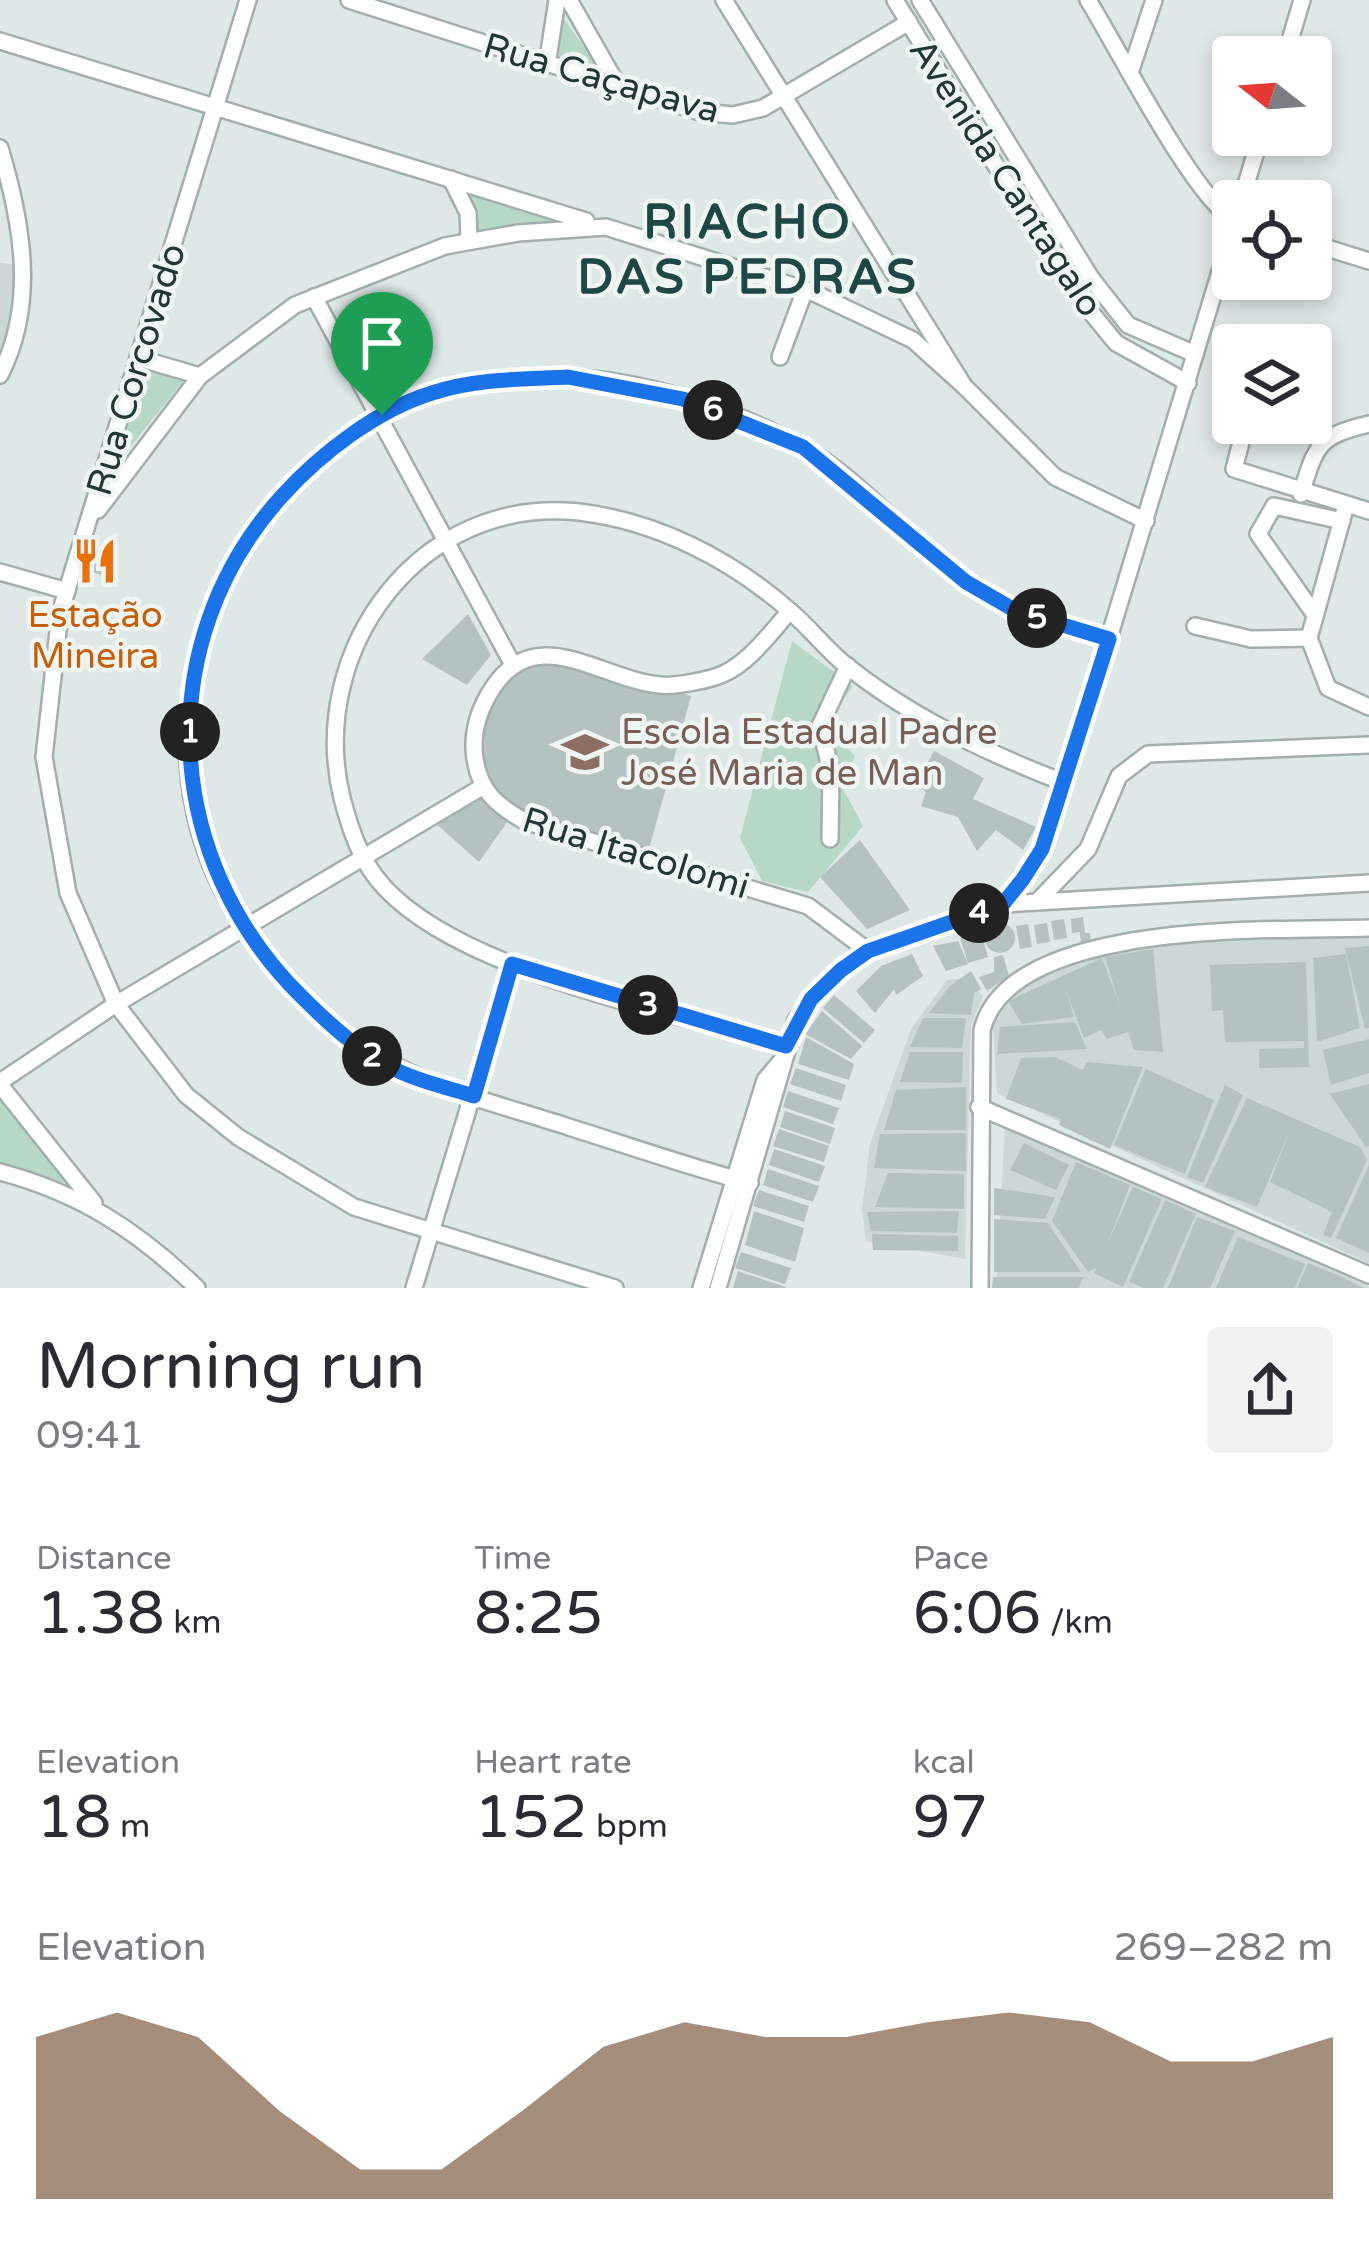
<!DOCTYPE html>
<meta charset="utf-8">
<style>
:root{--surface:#fff;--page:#f2f2f3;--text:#2b2b33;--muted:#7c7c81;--accent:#805d46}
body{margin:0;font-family:"Varela Round",sans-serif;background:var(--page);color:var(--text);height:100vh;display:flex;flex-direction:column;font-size:45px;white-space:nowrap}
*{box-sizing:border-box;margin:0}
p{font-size:39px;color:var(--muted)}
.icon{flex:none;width:66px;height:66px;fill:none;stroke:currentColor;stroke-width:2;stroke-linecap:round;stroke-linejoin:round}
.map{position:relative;height:1288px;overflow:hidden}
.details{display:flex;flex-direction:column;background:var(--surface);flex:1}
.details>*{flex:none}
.needle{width:78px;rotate:287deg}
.fabs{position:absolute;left:1212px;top:36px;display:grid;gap:24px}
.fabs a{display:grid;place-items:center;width:120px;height:120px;border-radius:12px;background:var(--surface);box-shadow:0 6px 18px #0003;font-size:60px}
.pin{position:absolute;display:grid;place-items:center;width:102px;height:102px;color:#fff;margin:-123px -51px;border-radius:50% 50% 50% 0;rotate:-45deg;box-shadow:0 0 12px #0007}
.pin .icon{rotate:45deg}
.km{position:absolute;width:60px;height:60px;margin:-30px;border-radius:50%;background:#222;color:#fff;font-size:33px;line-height:60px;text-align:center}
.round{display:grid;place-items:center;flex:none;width:126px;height:126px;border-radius:12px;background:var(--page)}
.summary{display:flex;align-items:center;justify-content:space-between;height:204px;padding:0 36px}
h1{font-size:66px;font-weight:600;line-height:90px}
.stats{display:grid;grid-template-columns:repeat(3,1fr);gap:18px;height:204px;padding:12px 36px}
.stats div{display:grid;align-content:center}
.stats b{font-size:60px;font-weight:600}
.stats small{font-size:33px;font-weight:400}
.stats p{font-size:33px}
.chart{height:336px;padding:24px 36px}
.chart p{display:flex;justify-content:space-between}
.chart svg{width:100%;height:216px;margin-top:12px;fill:var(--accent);opacity:.7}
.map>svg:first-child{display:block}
</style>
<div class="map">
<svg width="1369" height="1288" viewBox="0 0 1369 1288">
<rect width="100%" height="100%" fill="#dee8e6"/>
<g fill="#ccd8d5">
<path d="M0,263L20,265L12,317L0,353Z"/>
<path d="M1369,935V1263L997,1093L993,1026L1017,981L1143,945Z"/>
<path d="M967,978L983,996L971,1024L965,1259L866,1241L862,1209L870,1144L911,1029L947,980Z"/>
<path d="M1005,1126L1369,1287V1288H996Z"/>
</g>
<g fill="#b8d8c7">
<path d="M562,16L601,71L553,58Z"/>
<path d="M465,187L572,221L472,237Z"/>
<path d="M144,366L185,379L118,462Z"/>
<path d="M792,641L853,686L825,726L855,756L841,785L863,826L808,892L762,881L740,838Z"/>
<path d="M0,1093L65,1183L0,1163Z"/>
</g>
<g fill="#b4c3bf">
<path d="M88,547L109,555L101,575L80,567Z"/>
<path d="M468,614L491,655L467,685L422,659Z"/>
<path d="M541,659L629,675L691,696L648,853L495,804L476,764L482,715L507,670Z"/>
<path d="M934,751L984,778L973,799L1036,827L1023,850L996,830L977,851L958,817L921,806L926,792L916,784Z"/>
<path d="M481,792L510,818L479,862L433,821Z"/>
<path d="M860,840L910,910L867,929L820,877Z"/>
<path d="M1083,917L1085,933H1090L1091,945H1081L1080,932L1072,933L1071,919Z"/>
<path d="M1064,919L1067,938L1054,940L1051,921Z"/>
<path d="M1047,923L1050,942L1037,944L1034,925Z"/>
<circle cx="1000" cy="938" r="15"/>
<path d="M1028,924L1032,947L1020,949L1016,926Z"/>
<path d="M980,931L988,957L968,963L960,937Z"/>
<path d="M958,941L968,964L946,971L933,946Z"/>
<path d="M1369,946V1028L1365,1029L1345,948Z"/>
<path d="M1153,949L1163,1052L1134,1050L1128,1032L1107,1039L1101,1030L1084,1038L1065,988L1074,1017L1022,1024L1008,1001L1102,958L1120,1006L1105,957Z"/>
<path d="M912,954L923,976L896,995L894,989L875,1013L856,991L881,966Z"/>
<path d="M1346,954L1360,1028L1317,1042L1313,958Z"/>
<path d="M1003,955L1009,976L987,991L979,977L994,972V957Z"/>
<path d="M1306,962L1309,1067L1259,1068V1049L1304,1048V1041L1225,1042L1223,1010L1212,1011L1210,965Z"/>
<path d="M971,971L981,989L974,993L971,1015L929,1013L950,986Z"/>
<path d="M834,995L875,1030L864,1043L823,1008Z"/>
<path d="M822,1011L862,1046L851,1059L805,1034Z"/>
<path d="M923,1018H966L962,1048L910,1047Z"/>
<path d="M1075,1022L1087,1049L997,1054L1000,1027Z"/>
<path d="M806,1037L854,1064L849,1080L798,1064Z"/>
<path d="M1369,1039V1073L1331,1085L1323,1050Z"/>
<path d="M910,1052H963L962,1083L900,1082Z"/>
<path d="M1055,1057L1083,1070L1086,1062L1143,1067L1110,1149L1059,1125L1061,1119L1006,1099L1021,1058Z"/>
<path d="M796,1068L846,1085L841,1101L790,1084Z"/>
<path d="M1146,1069L1214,1100L1185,1174L1114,1145Z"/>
<path d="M1369,1084V1146L1366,1147L1330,1094Z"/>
<path d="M1225,1085L1243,1095L1203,1183L1187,1177Z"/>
<path d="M966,1087V1130H884L896,1090Z"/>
<path d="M788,1091L839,1108L833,1124L783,1107Z"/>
<path d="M1247,1098L1360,1147L1367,1160L1331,1238L1323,1235L1332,1212L1270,1182L1290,1130L1257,1207L1205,1187Z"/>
<path d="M785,1111L835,1128L830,1144L780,1127Z"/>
<path d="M779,1129L829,1146L824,1162L773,1146Z"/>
<path d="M966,1133V1171L874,1168L880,1134Z"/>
<path d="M1024,1143L1069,1165L1056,1190L1010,1170Z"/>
<path d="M774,1149L825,1166L819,1182L769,1165Z"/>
<path d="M1076,1162L1130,1185L1107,1245L1133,1187L1162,1199L1123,1287L1094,1273L1097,1267L1088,1272L1052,1221Z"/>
<path d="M1369,1165V1253L1336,1238Z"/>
<path d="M768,1169L819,1186L813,1202L763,1185Z"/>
<path d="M888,1173L964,1174V1209L875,1207Z"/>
<path d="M994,1188L1055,1197L1045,1219L994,1215Z"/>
<path d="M759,1190L809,1206L804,1222L753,1206Z"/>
<path d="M1165,1200L1196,1214L1163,1288H1144L1129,1282Z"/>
<path d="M754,1211L804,1228L795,1262L745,1245Z"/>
<path d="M959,1211L957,1233L871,1231L867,1212Z"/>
<path d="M1197,1217L1235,1231L1210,1288H1168Z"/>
<path d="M994,1219L1048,1223L1081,1272H994Z"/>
<path d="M872,1234L958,1236V1251L873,1250Z"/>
<path d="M1238,1237L1305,1264L1295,1288H1216Z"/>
<path d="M741,1252L791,1268L785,1284L735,1268Z"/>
<path d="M1308,1263L1342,1277L1363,1288H1297Z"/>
<path d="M738,1271L786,1287V1288H733Z"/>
<path d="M993,1277H1083L1079,1288H992Z"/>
</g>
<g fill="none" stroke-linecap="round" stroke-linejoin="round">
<g stroke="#a2afad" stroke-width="20">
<g id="minor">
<path d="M248,0L60,613L44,757L68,893L116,1004L186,1095L238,1137L354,1207L615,1288"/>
<path d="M349,0L700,112L733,115L763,108L909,22"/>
<path d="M569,0L618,86"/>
<path d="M724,0L964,386L1055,477L1146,521"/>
<path d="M895,0L1068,284L1116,343L1188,383"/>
<path d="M920,0L1091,278L1128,325L1195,354"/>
<path d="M1088,0C1116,45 1194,198 1233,219"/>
<path d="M0,41L586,221"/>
<path d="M1285,57L1302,0"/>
<path d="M547,65L557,0"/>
<path d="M1131,70L1154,0"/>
<path d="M0,148C22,222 37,303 0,375"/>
<path d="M451,179L468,213L469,241"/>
<path d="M1241,201L1261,135"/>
<path d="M1311,243L1369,261"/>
<path d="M314,297L513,665"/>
<path d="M780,357L805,290"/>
<path d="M138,358L200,376"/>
<path d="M1246,423L1234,469L1369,511"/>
<path d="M1301,494C1316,445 1318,436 1369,424"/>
<path d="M1346,505L1309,638L1328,688L1369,707"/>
<path d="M98,510L200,376L295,305L445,246L518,233L606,227L812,292L913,340L964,386"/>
<path d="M0,572L67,591"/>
<path d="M790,611C771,632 750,662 723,674C710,680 673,687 660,685C601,680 536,620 492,689C478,711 471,733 475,759C480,792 497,805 524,821L808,906L868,951"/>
<path d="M1315,615L1258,534L1274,506L1342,521"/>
<path d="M1195,626L1251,639L1309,638"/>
<path d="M830,839L831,771L820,726L848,666"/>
<path d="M1037,902L1088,849L1119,776L1148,754L1369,745"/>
<path d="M1003,904L1042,849L1065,783L1233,229"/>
<path d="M786,1045C673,1012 463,973 384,887C361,862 351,832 342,798C306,650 420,495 579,512C657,521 732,560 790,611C809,627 824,647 842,662C908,716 987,753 1065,783"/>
<path d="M0,1082L116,1004L482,787"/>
<path d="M0,1085L94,1203"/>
<path d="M979,1107L1369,1275"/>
<path d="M0,1172C80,1193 138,1231 197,1288"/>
<path d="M750,1183C689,1167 629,1146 569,1127C479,1098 389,1079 318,1013C265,963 220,904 200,833C149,654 257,462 426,395C467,379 519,376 563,377C642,379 732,409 801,446C865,481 910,546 971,585C1013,612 1060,626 1109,639"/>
<path d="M414,1288L512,964"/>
<path d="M701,1288L765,1080L781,1061"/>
<path d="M718,1288L796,1020L825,983L868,951L1003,904L1369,883"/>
<path d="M980,1288L982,1030C1010,918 1277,931 1369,928"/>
</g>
</g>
<use href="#minor" stroke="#fff" stroke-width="15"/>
</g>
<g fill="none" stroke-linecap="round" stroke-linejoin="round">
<g stroke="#fff" stroke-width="24">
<path id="route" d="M568,377L683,399L803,447L966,582L1016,611L1109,639L1042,849L1023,879L1003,904L868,951L841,970L811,999L786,1046L512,964L474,1096C445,1087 414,1080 388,1066C356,1049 327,1022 302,997C163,861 149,643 282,496C321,453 377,410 432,393C475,379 522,379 568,377Z"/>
</g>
<use href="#route" stroke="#1a73e8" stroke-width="15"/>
</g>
<defs>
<g id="restaurant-bare" transform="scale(3.6)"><path d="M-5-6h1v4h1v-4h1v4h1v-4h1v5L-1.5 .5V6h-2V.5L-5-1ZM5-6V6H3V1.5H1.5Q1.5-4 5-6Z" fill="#e8710a" stroke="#eef5f3" stroke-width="2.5" paint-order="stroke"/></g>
<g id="school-bare" transform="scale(3.6)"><path d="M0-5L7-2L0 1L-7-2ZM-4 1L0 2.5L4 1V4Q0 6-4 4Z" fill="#8d6e63" stroke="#eef5f3" stroke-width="2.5" paint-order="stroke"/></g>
</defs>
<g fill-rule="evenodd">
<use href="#restaurant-bare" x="95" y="561"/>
<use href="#school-bare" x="585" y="752"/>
</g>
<g text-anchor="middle" stroke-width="9" stroke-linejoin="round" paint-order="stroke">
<g font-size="36" fill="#213735" stroke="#eef5f3">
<text transform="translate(602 77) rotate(16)" y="13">Rua Caçapava</text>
<text transform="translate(1007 177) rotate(57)" y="13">Avenida Cantagalo</text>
<text transform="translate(135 369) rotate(-73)" y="13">Rua Corcovado</text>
<text transform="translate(636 852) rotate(17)" y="13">Rua Itacolomi</text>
</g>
<g font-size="36" fill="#c56008" stroke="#eef5f3">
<text x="95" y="627">Estação<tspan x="95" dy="41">Mineira</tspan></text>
</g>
<g font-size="36" fill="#785e54" stroke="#eef5f3" text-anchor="start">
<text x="621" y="744">Escola Estadual Padre<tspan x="621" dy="41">José Maria de Man</tspan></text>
</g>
<g font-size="48" font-weight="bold" letter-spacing="3" fill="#1e4745" stroke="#eef5f3">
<text x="748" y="238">RIACHO<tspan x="748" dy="55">DAS PEDRAS</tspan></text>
</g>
</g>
</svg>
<div class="fabs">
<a><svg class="needle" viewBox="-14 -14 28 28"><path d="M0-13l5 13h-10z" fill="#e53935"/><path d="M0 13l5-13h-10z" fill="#7c7c81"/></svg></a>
<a><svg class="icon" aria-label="locate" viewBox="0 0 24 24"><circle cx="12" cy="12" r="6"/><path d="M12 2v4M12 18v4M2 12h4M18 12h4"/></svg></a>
<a><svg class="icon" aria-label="layers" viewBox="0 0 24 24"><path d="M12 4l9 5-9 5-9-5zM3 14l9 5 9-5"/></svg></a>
</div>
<div class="pin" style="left:382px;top:415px;background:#1e9e55"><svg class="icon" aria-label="arrive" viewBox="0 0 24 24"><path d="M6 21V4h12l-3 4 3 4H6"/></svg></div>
<b class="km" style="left:190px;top:732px">1</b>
<b class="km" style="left:372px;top:1056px">2</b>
<b class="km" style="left:648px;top:1005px">3</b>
<b class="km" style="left:979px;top:913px">4</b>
<b class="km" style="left:1037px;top:618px">5</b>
<b class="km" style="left:713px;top:410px">6</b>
</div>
<section class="details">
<div class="summary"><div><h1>Morning run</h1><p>09:41</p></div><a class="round"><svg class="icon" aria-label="share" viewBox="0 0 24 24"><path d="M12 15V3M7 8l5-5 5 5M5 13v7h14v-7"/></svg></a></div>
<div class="stats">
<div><p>Distance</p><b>1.38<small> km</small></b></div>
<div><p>Time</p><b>8:25</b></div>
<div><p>Pace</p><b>6:06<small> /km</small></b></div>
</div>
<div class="stats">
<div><p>Elevation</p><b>18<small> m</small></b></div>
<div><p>Heart rate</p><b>152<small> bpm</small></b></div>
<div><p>kcal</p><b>97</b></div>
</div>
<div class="chart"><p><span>Elevation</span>269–282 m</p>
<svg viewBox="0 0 160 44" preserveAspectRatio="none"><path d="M0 44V11L10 6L20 11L30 26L40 38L50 38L60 26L70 13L80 8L90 11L100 11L110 8L120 6L130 8L140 16L150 16L160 11V44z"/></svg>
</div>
</section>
